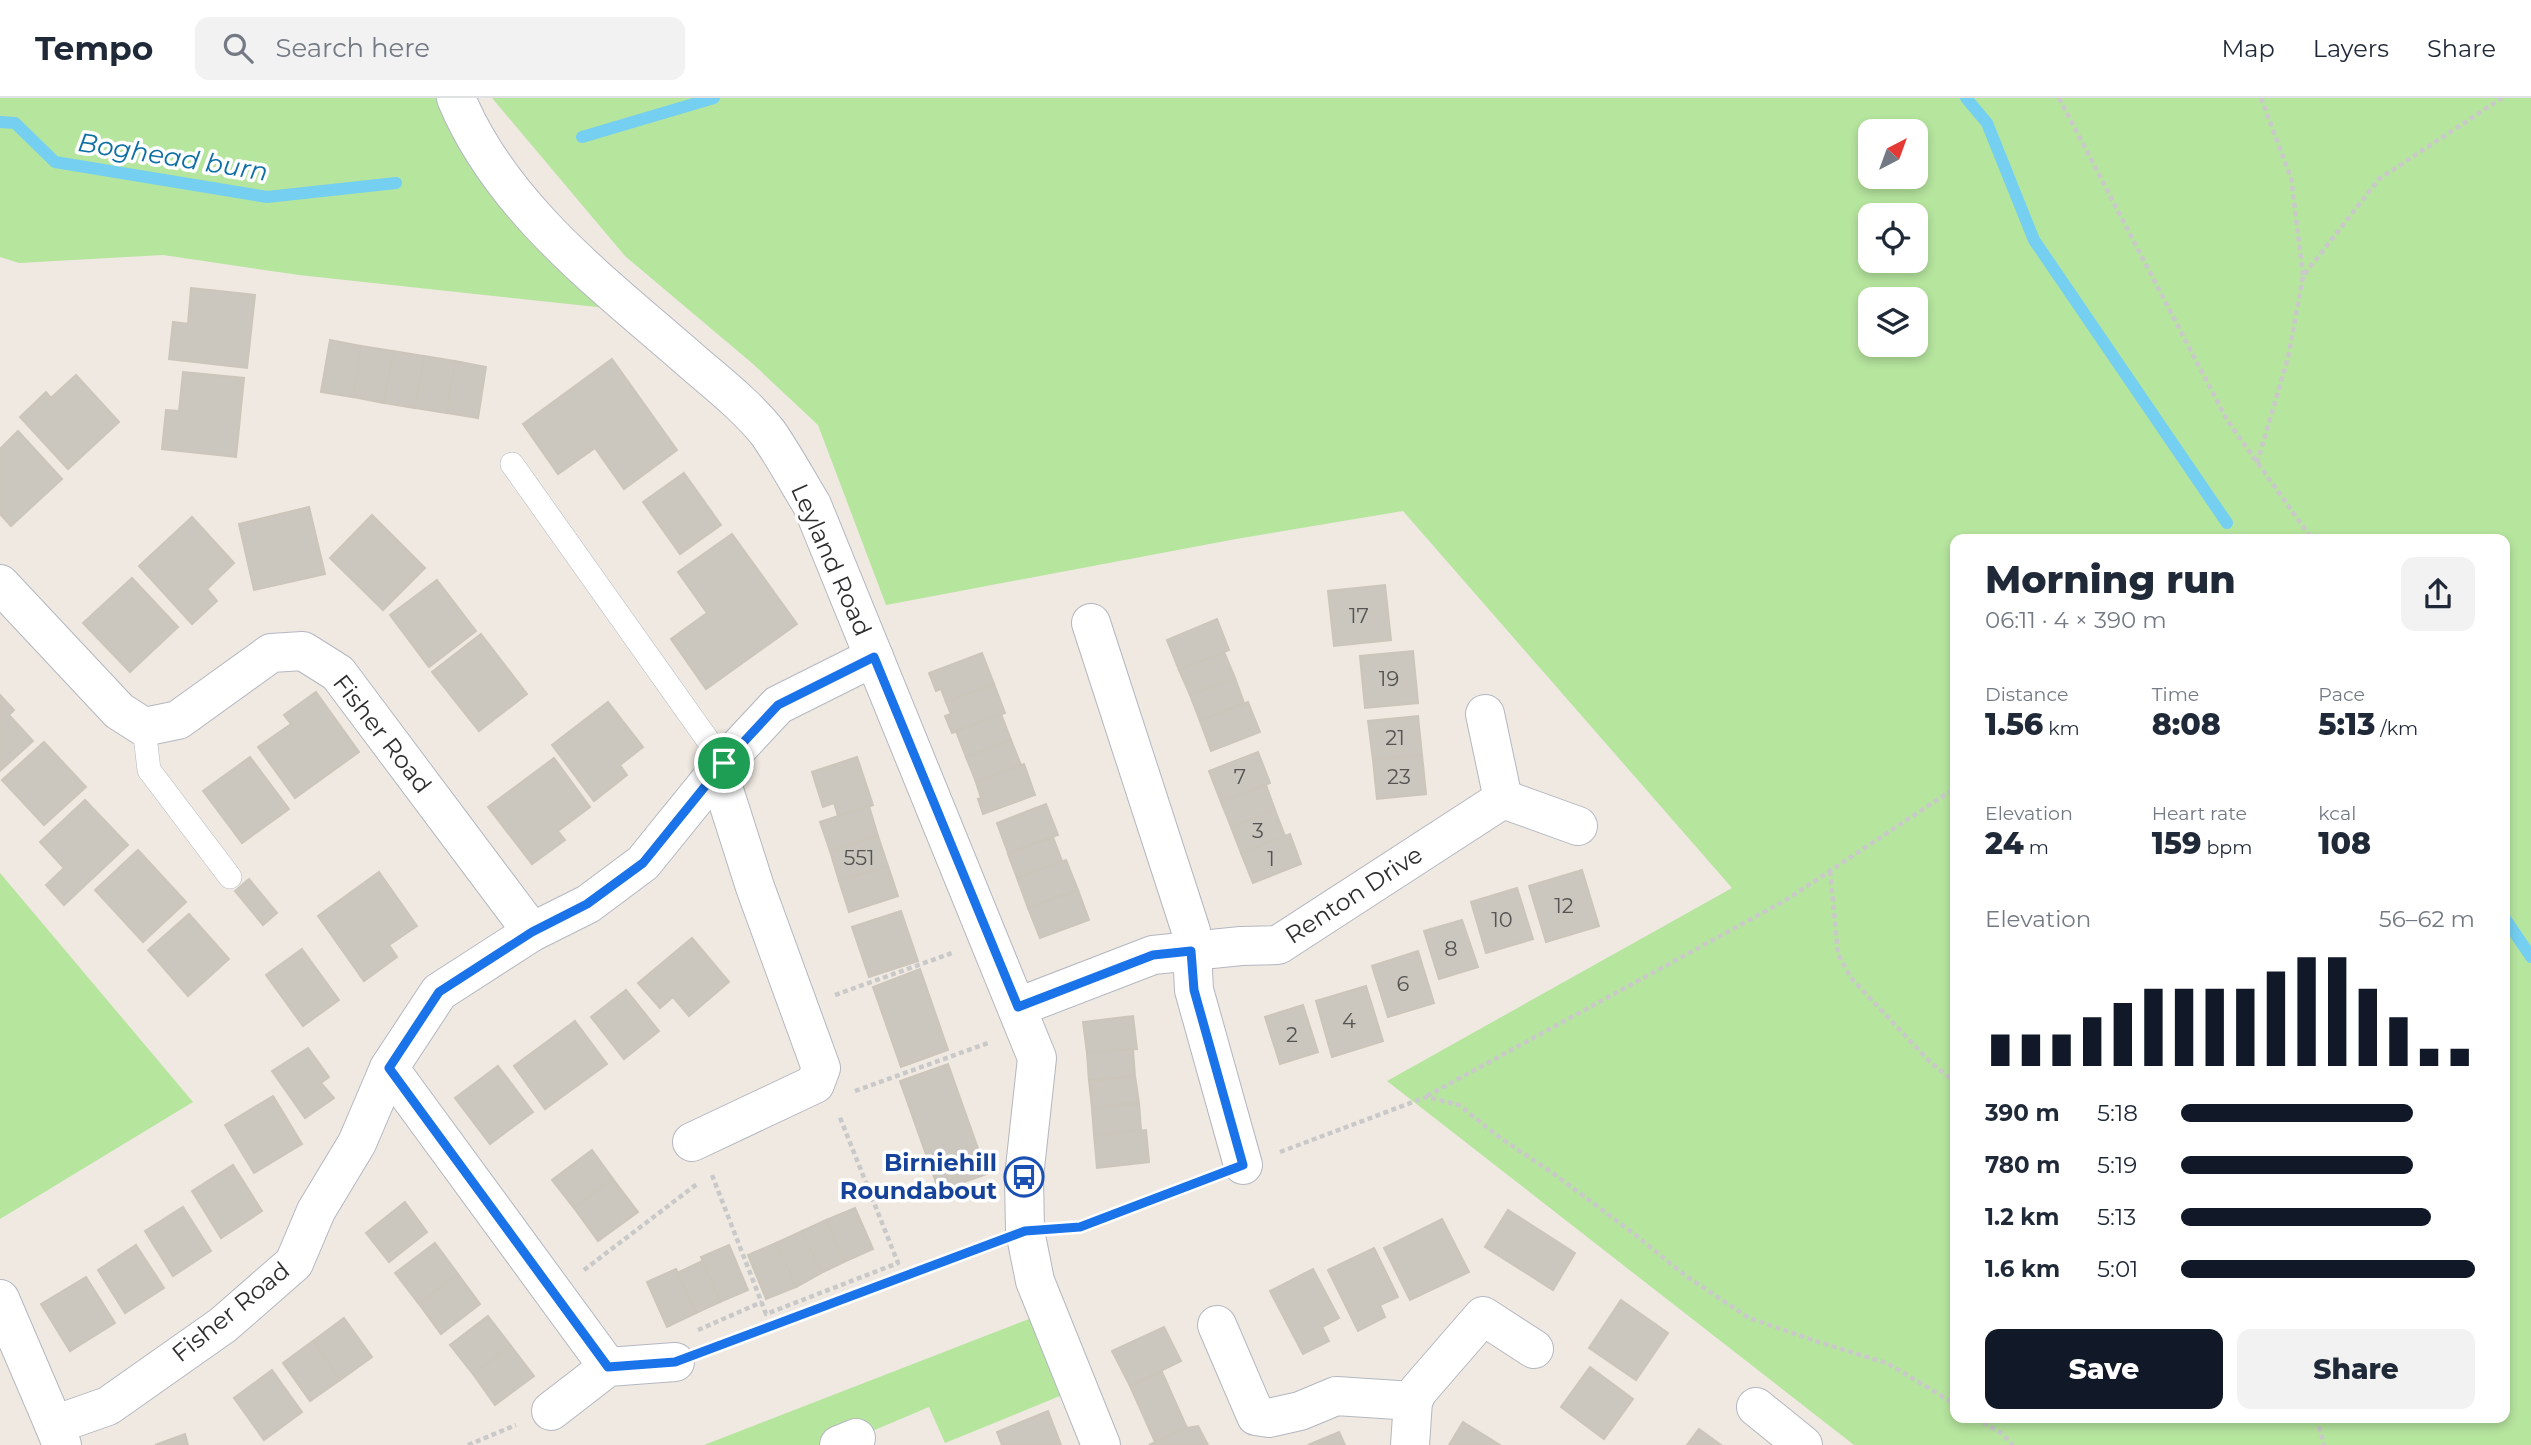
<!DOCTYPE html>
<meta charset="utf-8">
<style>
:root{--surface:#fff;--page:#f2f2f3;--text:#1f2937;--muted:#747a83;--line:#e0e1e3;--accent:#111827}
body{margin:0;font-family:Montserrat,sans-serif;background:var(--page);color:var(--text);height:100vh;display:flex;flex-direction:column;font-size:26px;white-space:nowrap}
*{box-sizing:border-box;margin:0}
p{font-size:23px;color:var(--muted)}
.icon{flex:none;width:38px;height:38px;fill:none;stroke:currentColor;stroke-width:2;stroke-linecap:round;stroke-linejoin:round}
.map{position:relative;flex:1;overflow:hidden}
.panel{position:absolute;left:1950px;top:436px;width:560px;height:889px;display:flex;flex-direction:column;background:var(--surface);border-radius:14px;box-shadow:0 4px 10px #0003}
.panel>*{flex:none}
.needle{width:46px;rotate:41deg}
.controls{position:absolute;left:1858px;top:21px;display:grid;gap:14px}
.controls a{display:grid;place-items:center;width:70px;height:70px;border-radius:14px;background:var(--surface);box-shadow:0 4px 10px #0003;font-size:35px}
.pin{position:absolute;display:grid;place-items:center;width:60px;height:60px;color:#fff;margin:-30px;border:4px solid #fff;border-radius:50%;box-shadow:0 2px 7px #0007}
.round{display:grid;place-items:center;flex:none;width:74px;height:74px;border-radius:14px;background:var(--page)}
.summary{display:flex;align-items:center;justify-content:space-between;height:119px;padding:0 35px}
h1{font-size:38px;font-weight:800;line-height:52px}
.stats{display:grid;grid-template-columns:repeat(3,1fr);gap:10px;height:119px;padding:7px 35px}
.stats div{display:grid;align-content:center}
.stats b{font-size:30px;font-weight:800}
.stats small{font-size:19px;font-weight:400}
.stats p{font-size:19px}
.chart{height:196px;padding:14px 35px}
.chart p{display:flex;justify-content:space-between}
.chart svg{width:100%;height:126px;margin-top:7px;stroke:var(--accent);stroke-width:6}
.button{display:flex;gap:14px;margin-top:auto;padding:14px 35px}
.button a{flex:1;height:80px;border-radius:14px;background:var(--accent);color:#fff;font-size:28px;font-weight:800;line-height:80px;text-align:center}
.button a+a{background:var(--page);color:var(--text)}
ul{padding:0 35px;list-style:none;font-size:23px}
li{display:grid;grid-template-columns:112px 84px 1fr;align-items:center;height:52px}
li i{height:18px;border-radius:9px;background:var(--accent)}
header{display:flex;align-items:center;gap:42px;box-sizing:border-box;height:98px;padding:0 35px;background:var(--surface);border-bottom:2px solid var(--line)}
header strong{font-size:33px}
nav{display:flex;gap:38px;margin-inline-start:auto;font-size:24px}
.search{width:490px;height:63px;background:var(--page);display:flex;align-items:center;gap:18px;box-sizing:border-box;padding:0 24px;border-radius:14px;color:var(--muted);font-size:26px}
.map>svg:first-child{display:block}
</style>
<header>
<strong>Tempo</strong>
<div class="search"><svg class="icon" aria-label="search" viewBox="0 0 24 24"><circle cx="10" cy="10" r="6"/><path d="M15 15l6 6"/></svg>Search here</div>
<nav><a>Map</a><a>Layers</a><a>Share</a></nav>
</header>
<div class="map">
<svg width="2531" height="1347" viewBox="0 0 2531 1347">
<rect width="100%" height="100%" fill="#efe9e1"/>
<g fill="#b6e59e" fill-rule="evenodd">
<path d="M0,0H456L634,213L299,177L163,157L19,165L0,159Z"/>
<path d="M492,0H2531V1347H1854L1387,983L1732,790L1403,413L1236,441L886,507L818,327L753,266L625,158ZM1916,33V79H1871V33ZM1916,117V163H1871V117ZM1871,201H1916V247H1871ZM1955,441H2504V1320H1955Z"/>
<path d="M0,775L193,1004L0,1121Z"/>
<path d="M1047,1214L1077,1291L945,1345L929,1309L839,1347H704Z"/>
</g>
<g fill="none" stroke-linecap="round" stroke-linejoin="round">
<g stroke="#75cff0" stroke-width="12">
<path d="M1966,0L1987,25L2034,142L2227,425"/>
<path d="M0,24L15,25L55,64L267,99L396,85"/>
<path d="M582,39L714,0"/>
<path d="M2504,819L2531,859"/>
</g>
</g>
<g fill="#cbc7bf" stroke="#cbc5ba" stroke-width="2">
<path d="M191,190L255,197L247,270L169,261L173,224L188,226Z"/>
<path d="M330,242L361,248L353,299L321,294Z"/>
<path d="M361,248L393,253L384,305L353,299Z"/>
<path d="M393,253L424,258L415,310L384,305Z"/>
<path d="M424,258L455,263L447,315L415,310Z"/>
<path d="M612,261L677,352L624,391L595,350L558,376L523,326Z"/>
<path d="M455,263L486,269L478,320L447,315Z"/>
<path d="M183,274L244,280L236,359L162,351L166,312L179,313Z"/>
<path d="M76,277L119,324L68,371L20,319L46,294L51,300Z"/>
<path d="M18,333L62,381L11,428L0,416V351Z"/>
<path d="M684,375L721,427L680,456L643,404Z"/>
<path d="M309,409L325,476L254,492L239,426Z"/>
<path d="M372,417L425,470L383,512L330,460Z"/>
<path d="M192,419L234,465L207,491L217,503L192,526L139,468Z"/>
<path d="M732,436L797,526L706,591L671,541L707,515L678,474Z"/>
<path d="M132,480L178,529L130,574L83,525Z"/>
<path d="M437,482L476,533L429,569L390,517Z"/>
<path d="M1385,487L1391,542L1334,548L1328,493Z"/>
<path d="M1217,521L1229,552L1179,572L1167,542Z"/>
<path d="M481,536L527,596L479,633L432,574Z"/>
<path d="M1413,553L1418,605L1365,610L1360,558Z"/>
<path d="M1224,554L1235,580L1190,597L1179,572Z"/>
<path d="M982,555L994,586L946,604L941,591L936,593L929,575Z"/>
<path d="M1235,580L1244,605L1200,623L1190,597Z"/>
<path d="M994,586L1005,615L952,635L945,618L951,616L946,604Z"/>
<path d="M316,594L359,654L295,700L258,649L291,626L284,617Z"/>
<path d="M0,597L14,612L9,617L33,643L0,673Z"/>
<path d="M608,604L643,649L620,667L627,677L594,703L552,647Z"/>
<path d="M1248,604L1260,634L1211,653L1200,623Z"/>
<path d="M1001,616L1011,642L966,659L956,633Z"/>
<path d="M1418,618L1422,657L1373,662L1368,623Z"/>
<path d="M1011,642L1021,667L976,684L966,659Z"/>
<path d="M44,644L86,689L44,727L2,682Z"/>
<path d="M1258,654L1270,685L1221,704L1209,673Z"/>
<path d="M1422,657L1426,696L1377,701L1373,662Z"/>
<path d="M250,659L289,711L242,745L203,693Z"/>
<path d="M857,659L873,707L838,718L834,705L823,709L812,674Z"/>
<path d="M554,660L590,709L558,733L565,742L532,766L488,709Z"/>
<path d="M1024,666L1035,697L983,716L978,701L981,700L976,684Z"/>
<path d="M1266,687L1275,712L1231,729L1221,704Z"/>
<path d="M85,702L128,747L64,807L46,787L64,770L40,744Z"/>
<path d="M1046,706L1058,737L1008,755L997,725Z"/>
<path d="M869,708L878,738L830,753L820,724Z"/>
<path d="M1275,712L1285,738L1241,755L1231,729Z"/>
<path d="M1290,736L1301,766L1253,785L1241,755Z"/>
<path d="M878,738L888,768L839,783L830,753Z"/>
<path d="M1053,739L1062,763L1017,780L1008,756Z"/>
<path d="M138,752L186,804L143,844L95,792Z"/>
<path d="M1066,762L1078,792L1028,810L1017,780Z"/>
<path d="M888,768L898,798L849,814L839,783Z"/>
<path d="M1582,772L1599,828L1546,844L1529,788Z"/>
<path d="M379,774L417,828L389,847L397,859L364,883L318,818Z"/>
<path d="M249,781L277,815L263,827L235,793Z"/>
<path d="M1517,790L1533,841L1486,855L1471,804Z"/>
<path d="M1078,792L1089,822L1040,840L1028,810Z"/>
<path d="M901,813L918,863L869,879L852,829Z"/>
<path d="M189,816L229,861L188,898L148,852Z"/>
<path d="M1462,822L1478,869L1439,881L1424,833Z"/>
<path d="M692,840L729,884L689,918L673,899L660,910L638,885Z"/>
<path d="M302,851L339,902L303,928L266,877Z"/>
<path d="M1418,853L1434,905L1388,919L1372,868Z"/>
<path d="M920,871L948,952L901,969L873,889Z"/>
<path d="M1366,888L1383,943L1332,959L1316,903Z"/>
<path d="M626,892L659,933L624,961L591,919Z"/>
<path d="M1303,907L1318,954L1280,966L1265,919Z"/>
<path d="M1133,918L1137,951L1087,955L1083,924Z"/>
<path d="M575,923L607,966L545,1011L514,968Z"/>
<path d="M308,950L329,979L321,985L334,1000L305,1020L272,973Z"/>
<path d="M1133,951L1135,978L1089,983L1087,955Z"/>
<path d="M948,966L987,1076L939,1093L900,983Z"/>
<path d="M498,968L533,1014L490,1046L455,1000Z"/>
<path d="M1135,978L1139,1005L1092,1010L1089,983Z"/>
<path d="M273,998L302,1046L254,1075L225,1027Z"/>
<path d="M1139,1005L1141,1032L1094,1037L1092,1010Z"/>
<path d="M1146,1032L1149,1064L1097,1070L1094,1037Z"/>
<path d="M592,1052L613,1081L574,1110L552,1082Z"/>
<path d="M233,1067L262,1113L221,1140L192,1093Z"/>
<path d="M613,1081L638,1114L598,1143L574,1110Z"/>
<path d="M405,1104L427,1134L389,1164L366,1135Z"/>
<path d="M183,1109L211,1153L173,1178L145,1133Z"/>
<path d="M855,1110L873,1151L844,1164L826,1122Z"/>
<path d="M1508,1112L1575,1155L1553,1192L1485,1149Z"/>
<path d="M1442,1121L1469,1174L1410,1202L1384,1150Z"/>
<path d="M826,1122L844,1164L821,1175L802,1133Z"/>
<path d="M802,1133L821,1175L796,1189L776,1145Z"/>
<path d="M435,1145L458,1176L419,1206L395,1175Z"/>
<path d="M776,1145L796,1189L766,1201L748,1157Z"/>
<path d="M136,1147L164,1190L125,1215L98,1172Z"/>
<path d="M729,1147L748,1192L720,1204L701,1159Z"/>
<path d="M1374,1150L1398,1199L1380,1207L1385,1219L1358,1233L1328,1172Z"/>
<path d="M702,1163L720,1204L696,1215L677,1175Z"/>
<path d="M676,1171L696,1215L667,1229L647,1184Z"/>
<path d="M1313,1171L1339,1220L1322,1229L1329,1243L1303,1256L1270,1193Z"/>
<path d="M458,1176L480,1206L441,1236L419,1206Z"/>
<path d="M86,1179L115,1225L70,1253L41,1206Z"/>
<path d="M1621,1202L1668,1235L1636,1282L1589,1250Z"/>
<path d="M488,1218L511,1248L473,1276L450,1247Z"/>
<path d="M344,1220L372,1259L340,1282L313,1243Z"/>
<path d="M1164,1229L1181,1263L1130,1288L1112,1253Z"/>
<path d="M313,1243L340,1282L310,1303L283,1265Z"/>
<path d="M511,1248L534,1278L495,1307L473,1276Z"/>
<path d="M1590,1269L1633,1301L1604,1341L1561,1309Z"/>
<path d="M272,1272L302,1314L264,1342L234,1300Z"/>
<path d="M1162,1274L1187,1330L1155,1344L1130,1288Z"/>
<path d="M1048,1313L1061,1347H1002L997,1334Z"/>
<path d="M1463,1324L1500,1347H1449Z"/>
<path d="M1198,1328L1208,1347H1149L1187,1330Z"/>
<path d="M1699,1331L1721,1347H1687Z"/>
<path d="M1339,1334L1345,1347H1308Z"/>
<path d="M185,1336L188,1347H155Z"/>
</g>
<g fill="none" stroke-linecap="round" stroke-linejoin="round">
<g stroke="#b4b7c1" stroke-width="24">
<g id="lane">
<path d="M512,366L724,665"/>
<path d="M144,629L149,672L230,779"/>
</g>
</g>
<g stroke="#b4b7c1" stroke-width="40">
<g id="street">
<path d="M0,486L119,613L144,629L178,622L271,555L303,553L338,575L532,834"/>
<path d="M1091,525L1191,833L1194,892L1243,1067"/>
<path d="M1485,616L1503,701"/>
<path d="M1018,909L1153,857L1241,848L1278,847L1503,701L1578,728"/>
<path d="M692,1044L815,986L821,970L755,789L718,673"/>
<path d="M0,1201L54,1327"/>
<path d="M1217,1227L1256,1318L1269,1320L1300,1313L1336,1298L1413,1303L1410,1347"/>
<path d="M608,1269L389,970L439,894L532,834L588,806L643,765L724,665L778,607L874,559"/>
<path d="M1413,1303L1418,1293L1483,1218L1534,1251"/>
<path d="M1756,1309L1803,1347"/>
<path d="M551,1313L608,1269L675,1264"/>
<path d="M62,1347L54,1327L108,1308L223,1227L294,1165L316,1113L357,1045L389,970"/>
<path d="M839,1347L856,1340"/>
</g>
</g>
<g stroke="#b4b7c1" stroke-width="40">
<path id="secondary" d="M456,0C501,109 600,183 687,259C714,283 745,306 768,335C784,358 798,384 812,407L1037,960L1024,1079L1025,1133L1035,1183L1101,1347"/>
</g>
<g stroke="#c9c9c9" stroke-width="4.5" stroke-dasharray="5 3.5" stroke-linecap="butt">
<path d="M2059,0L2227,322L2312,441"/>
<path d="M2261,0L2291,80L2303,177"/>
<path d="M2257,365L2288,260L2303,178L2379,81L2502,0"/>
<path d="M1830,773L1838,856L1851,880L1930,964L1955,984"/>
<path d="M835,897L952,855"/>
<path d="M1953,983L1954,1002"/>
<path d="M855,993L988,945"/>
<path d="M1427,998L1786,802L1955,690"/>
<path d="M1280,1054L1426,999L1459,1007L1499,1039L1554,1076L1629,1132L1686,1178L1749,1220L1818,1244L1887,1265L1955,1306"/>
<path d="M712,1077L766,1216L898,1165L839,1017"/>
<path d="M968,1100L984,1094"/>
<path d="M1066,1130L1080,1129L1206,1081"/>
<path d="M584,1172L697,1086"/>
<path d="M698,1232L762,1204"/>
<path d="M713,1250L987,1147"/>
<path d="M1976,1320L2001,1335L2013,1347"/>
<path d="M2317,1320L2324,1347"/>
<path d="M468,1347L516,1327"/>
</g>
<use href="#lane" stroke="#fff" stroke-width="23"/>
<use href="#street" stroke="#fff" stroke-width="38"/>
<use href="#secondary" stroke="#fff" stroke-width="38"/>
</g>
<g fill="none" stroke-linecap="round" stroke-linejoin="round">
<g stroke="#fff" stroke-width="14">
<path id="route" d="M874,559L1018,909L1153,857L1191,853L1194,892L1243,1067L1080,1129L1025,1133L675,1264L608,1269L389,970L439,894L532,834L587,806L643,765L724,665L778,607Z"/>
</g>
<use href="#route" stroke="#1a73e8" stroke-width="9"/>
</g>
<defs>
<g id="bus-ring" transform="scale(2.0125)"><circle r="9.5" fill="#fff" stroke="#1a4fb4" stroke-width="1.5"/><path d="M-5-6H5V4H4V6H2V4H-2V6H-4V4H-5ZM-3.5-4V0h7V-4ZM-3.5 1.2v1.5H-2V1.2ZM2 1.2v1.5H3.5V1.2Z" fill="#1a4fb4"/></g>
</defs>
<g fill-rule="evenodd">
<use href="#bus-ring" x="1024" y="1079"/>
</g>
<g text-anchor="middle" stroke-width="7" stroke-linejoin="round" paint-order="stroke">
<g font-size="21" fill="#555452">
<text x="1359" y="525">17</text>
<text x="1389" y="588">19</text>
<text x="1395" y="647">21</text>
<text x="1240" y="686">7</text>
<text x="1399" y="686">23</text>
<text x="1258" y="740">3</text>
<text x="859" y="767">551</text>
<text x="1271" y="768">1</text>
<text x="1564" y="815">12</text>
<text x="1502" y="829">10</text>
<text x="1451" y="858">8</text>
<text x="1403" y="893">6</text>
<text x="1349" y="930">4</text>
<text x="1292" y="944">2</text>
</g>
<g font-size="24" fill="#2e2e2e" stroke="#fff">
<text transform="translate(831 462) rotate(66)" y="8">Leyland Road</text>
<text transform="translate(382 636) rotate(52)" y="8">Fisher Road</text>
<text transform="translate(1354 797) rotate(-33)" y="8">Renton Drive</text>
<text transform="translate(231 1214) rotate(-39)" y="8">Fisher Road</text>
</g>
<g font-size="24" font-weight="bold" fill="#164399" stroke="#fff" text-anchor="end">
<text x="997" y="1073">Birniehill<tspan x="997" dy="28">Roundabout</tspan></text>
</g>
<g font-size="26" font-style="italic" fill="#0d6fa3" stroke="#fff">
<text transform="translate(173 59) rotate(9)" y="9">Boghead burn</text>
</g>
</g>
</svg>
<div class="controls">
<a><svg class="needle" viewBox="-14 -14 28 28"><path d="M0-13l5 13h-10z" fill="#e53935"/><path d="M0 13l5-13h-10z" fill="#747a83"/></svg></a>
<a><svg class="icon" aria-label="locate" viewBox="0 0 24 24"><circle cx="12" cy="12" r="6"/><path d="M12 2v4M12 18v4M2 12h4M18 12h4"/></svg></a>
<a><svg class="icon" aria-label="layers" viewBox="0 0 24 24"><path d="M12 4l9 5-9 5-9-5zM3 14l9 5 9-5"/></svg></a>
</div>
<div class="pin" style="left:724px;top:665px;background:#1e9e55"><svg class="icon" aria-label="arrive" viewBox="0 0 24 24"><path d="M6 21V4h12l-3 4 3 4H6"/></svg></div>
<section class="panel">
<div class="summary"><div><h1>Morning run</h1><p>06:11 · 4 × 390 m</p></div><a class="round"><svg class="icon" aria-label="share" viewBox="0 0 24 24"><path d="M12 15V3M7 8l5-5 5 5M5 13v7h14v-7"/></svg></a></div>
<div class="stats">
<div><p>Distance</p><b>1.56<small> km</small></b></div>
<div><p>Time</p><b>8:08</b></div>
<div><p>Pace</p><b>5:13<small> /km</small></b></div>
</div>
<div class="stats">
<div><p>Elevation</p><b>24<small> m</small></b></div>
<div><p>Heart rate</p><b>159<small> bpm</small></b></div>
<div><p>kcal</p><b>108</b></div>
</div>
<div class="chart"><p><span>Elevation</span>56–62 m</p>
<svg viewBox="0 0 160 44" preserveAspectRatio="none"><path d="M5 44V33M15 44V33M25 44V33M35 44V27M45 44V22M55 44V17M65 44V17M75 44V17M85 44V17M95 44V11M105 44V6M115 44V6M125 44V17M135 44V27M145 44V38M155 44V38"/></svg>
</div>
<ul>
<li><b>390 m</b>5:18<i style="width:79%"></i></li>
<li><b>780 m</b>5:19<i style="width:79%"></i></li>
<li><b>1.2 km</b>5:13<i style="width:85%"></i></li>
<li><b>1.6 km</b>5:01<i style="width:100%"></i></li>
</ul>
<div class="button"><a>Save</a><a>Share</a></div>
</section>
</div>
